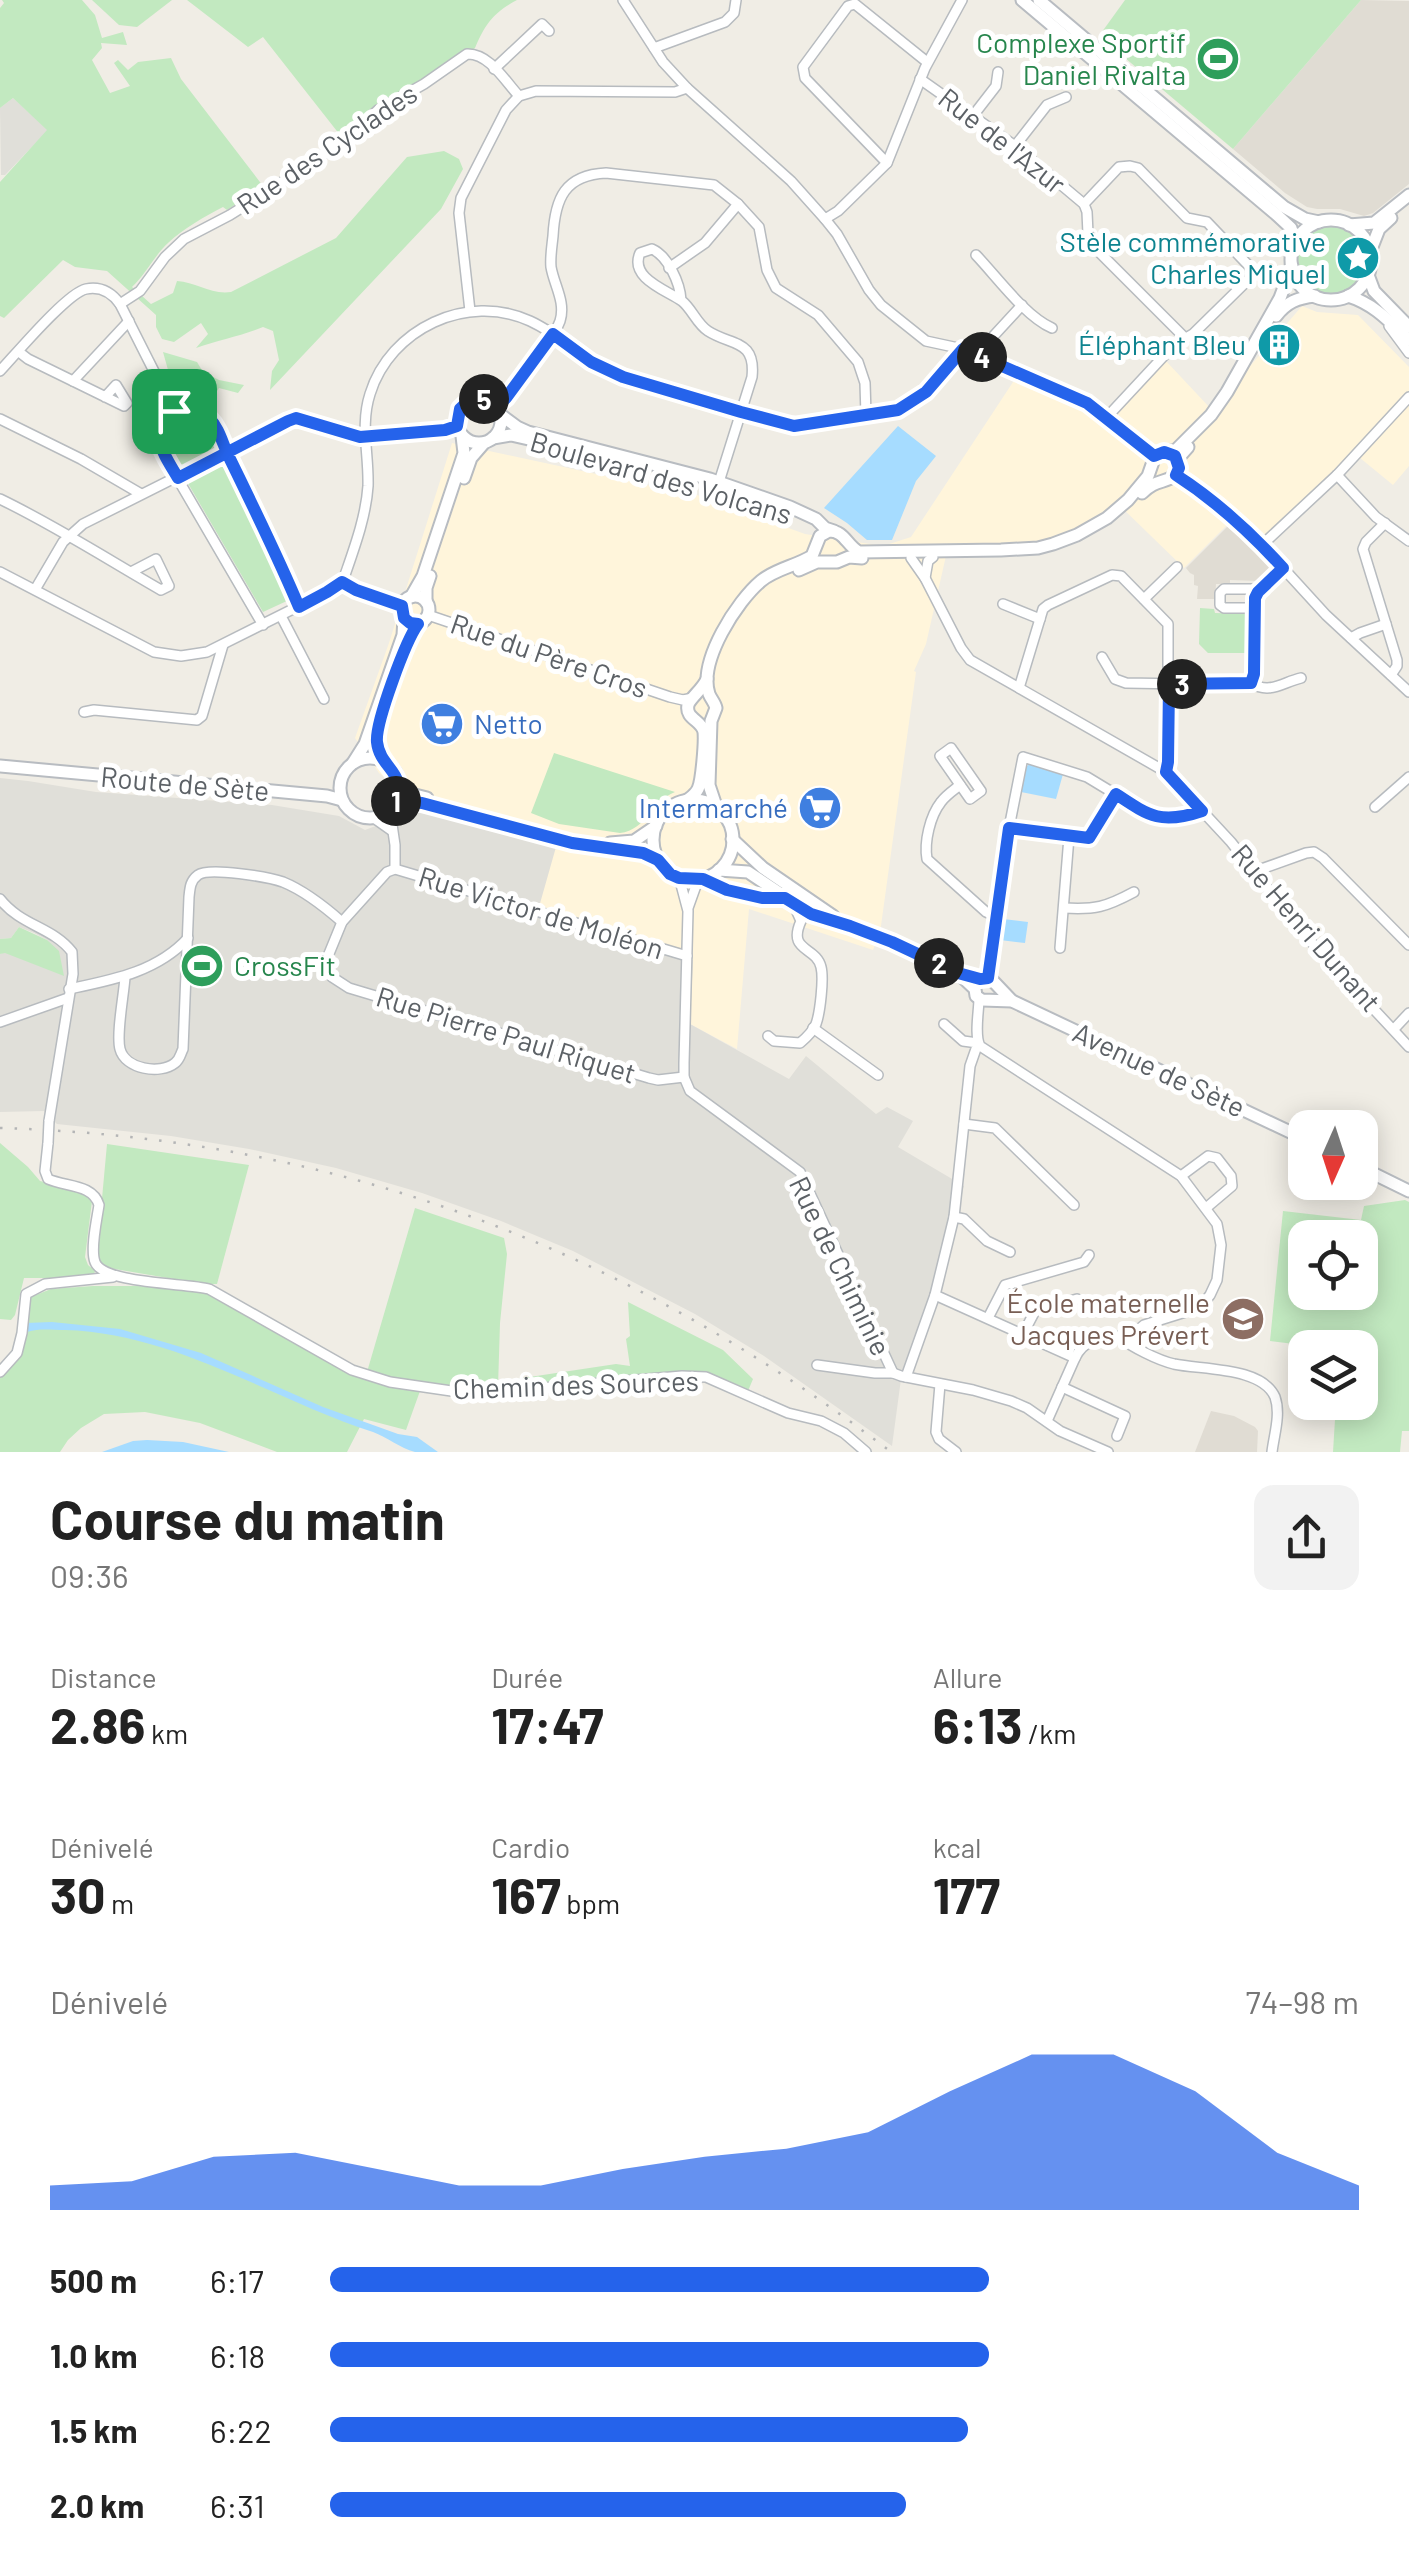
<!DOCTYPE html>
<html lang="fr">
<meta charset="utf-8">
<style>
:root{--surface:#fff;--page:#f2f2f2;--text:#222;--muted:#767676;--accent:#2563eb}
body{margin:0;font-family:Barlow,sans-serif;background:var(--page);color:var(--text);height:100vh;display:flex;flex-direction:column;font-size:38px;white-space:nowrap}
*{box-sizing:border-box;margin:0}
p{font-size:32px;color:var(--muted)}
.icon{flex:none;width:55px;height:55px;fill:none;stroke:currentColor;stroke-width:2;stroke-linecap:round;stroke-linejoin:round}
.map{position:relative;height:1452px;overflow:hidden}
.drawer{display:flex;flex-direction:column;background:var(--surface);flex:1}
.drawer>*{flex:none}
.needle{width:65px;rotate:183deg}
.fabs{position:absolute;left:1288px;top:1110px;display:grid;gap:20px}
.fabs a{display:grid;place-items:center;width:90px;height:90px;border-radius:20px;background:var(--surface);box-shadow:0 5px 25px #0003;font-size:50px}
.pin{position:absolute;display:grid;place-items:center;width:85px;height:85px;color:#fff;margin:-42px;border-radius:20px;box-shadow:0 5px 15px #0006}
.km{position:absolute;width:50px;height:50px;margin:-25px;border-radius:50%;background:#222;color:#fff;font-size:28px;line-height:50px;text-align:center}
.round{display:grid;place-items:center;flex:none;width:105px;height:105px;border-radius:20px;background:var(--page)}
.head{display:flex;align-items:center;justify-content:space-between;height:170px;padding:0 50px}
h1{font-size:55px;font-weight:700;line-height:75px}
.stats{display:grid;grid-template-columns:repeat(3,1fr);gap:15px;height:170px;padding:10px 50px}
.stats div{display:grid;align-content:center}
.stats b{font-size:50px;font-weight:700}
.stats small{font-size:28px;font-weight:400}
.stats p{font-size:28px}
.chart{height:280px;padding:20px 50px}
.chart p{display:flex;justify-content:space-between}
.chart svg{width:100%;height:180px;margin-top:10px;fill:var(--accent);opacity:.7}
ul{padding:0 50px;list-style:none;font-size:32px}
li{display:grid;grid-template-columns:160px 120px 1fr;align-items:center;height:75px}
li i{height:25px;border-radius:12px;background:var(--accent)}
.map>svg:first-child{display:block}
</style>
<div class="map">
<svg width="1409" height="1452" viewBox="0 0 1409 1452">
<rect width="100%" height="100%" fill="#f0ede5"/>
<path fill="#fff5db" d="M1302,306L1317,312L1358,315L1409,367V466L1393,485L1354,453L1258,543L1231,521L1184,568L1116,502L1093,521L1037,545L948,547L926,644L914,671L916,672L880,933L873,950L749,909L737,1049L690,1024L536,914L555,847L407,797L379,773L355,738L389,643L452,443L684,493L686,491L805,534L883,546L911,537L1015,379L1100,417L1165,360L1212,410Z"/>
<g fill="#e0dfd9">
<path d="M13,98L48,130L5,175H1L0,108Z"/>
<path d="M0,778L28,781L96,792L272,805L339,816L365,830L402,816L422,812L556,847L537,914L693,960L690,1024L789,1079L806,1056L876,1114L887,1107L913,1121L898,1147L964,1186L936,1298L901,1379L892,1446L764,1356L695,1314L573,1251L501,1221L422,1193L336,1168L249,1149L171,1136L57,1124L44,1111L0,1112V954L5,952L63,975L47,940L34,933L19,927L11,938L0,939Z"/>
</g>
<g fill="#e0dcd3">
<path d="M1361,0L1409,1V184L1373,213L1364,216L1340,209H1317L1307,207L1285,193L1233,149Z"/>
<path d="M1229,525L1274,566L1259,581L1230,580V584H1216L1215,599H1197L1198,586L1194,585V575L1190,573L1186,568Z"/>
<path d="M1211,1411L1234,1416L1255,1427L1258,1431L1257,1452H1195Z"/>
</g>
<g fill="#c2e9c0" fill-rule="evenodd">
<path d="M2,0H82L95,15L102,38L123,32L127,45L101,43L102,48L92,60L110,93L130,86L114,63L118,60L128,70L138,62L171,58L181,79L263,186L227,210L223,207C204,217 184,228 168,243C154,256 146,274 132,287L151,304L173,293L177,281C196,282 211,295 231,292L336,238L407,157L444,151L459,159L463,169L441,209L270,390L272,371L279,360L273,331L263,327C241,336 218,340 196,348L208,334L201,323L174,342L162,339L156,327V315L107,271L75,267L63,260L4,318L0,316V182L47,130L13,98L0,108V8L4,3Z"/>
<path d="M92,0H172L137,27L119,25Z"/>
<path d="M187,0H517C494,12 485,24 475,48L340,135L263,37L248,47Z"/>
<path d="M1125,0H1361L1233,149L1099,36Z"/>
<circle cx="1331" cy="260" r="35"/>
<path d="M163,352L197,362L203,372L219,380L244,385L238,393L219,388L215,394L170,377Z"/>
<path d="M192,416C209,422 212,435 219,450L181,469L168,447L167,429C174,420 180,417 192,416Z"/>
<path d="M224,460L289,600L263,612L186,480Z"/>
<path d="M1200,608L1214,609L1215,613L1249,614V653H1208L1199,644Z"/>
<path d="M554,753L675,792C651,801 647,830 620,833L559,824L531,813Z"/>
<path d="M19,927L47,940L59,951L64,976L5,953L0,954V939L11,938Z"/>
<path d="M0,1143L28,1167L40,1181L89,1193L92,1201L85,1257L88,1265L95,1271L93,1278H24L15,1315L11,1320L0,1319Z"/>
<path d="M107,1144L249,1165L217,1284H203L103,1267L98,1261L97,1253Z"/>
<path d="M1405,1200L1409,1202V1431H1402L1400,1452H1333L1336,1403L1360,1402V1348H1305V1350L1302,1345L1270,1341L1283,1211L1361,1220L1364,1206ZM1305,1238H1360V1292H1305Z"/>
<path d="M415,1208L504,1238L507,1254L500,1323L498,1387C455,1391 408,1384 367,1372Z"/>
<path d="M93,1286H137L199,1290L230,1304L297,1344L349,1372L382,1383L420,1391L406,1430L364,1419L347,1452H277L200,1423L145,1412L104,1414L81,1428L68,1440L60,1452H0V1378L17,1359L31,1297L51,1289Z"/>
<path d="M628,1302L723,1350L753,1379L748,1391L703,1373L678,1372L503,1387V1381L616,1364L630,1366L626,1339L630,1336Z"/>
</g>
<g fill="#a6dcff">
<path d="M898,426L936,456L916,481L892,540H867L847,523L824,508Z"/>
<path d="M1033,763L1063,774L1056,799L1021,792C1022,782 1020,766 1033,763Z"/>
<path d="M1003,919L1028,922L1025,943L1000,940Z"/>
<path d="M52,1322L120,1329L201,1353L323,1407L398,1434L417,1437L438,1452C431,1452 421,1452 415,1452C400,1448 387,1437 373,1432C271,1399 175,1333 65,1330C51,1330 40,1328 27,1332L25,1323Z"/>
<path d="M147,1440L183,1442L229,1452H102L133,1441Z"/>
</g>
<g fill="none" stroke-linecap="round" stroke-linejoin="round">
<g stroke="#b7bbbf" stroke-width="12">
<g id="street">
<path d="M623,0L663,62L687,88L791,181L825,219L837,234L869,290L881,305L926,341L963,349L1087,403L1155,456"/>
<path d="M654,48L725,22L734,13L736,0"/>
<path d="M494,69L542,24L549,31"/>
<path d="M920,79L1015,146L1084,204"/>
<path d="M972,117L996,86L998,72"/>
<path d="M1015,146L1047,105L1066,97"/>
<path d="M887,163L805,78L803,67L848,6L855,4L927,62"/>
<path d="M825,219L838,211L887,163L925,68L962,0"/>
<path d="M976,255C997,277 1025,316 1052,328"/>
<path d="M669,268L705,243L738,204"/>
<path d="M681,300C680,283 668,256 652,249L640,253C629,278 666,290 682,301C692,309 697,324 708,331C731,346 756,339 752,377L719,482"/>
<path d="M120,304L140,291L165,257L184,239L230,215L298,172L348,137L378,110L424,84L467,54C489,53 505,81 519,96"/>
<path d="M470,311L459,213L461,198L506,110L519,96L536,91L675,92L687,88"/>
<path d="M1389,326L1409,353"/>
<path d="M19,352L28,359L73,381L129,321"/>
<path d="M976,355L1022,305"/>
<path d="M0,371C16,354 67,293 86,289C101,286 112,293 120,304L174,411"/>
<path d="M73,381L124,406L127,403L116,385L105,397"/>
<path d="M496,406L506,398C521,377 552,343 560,321C566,302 554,285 551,267C550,257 552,246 553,236C555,198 565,175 606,173L714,185L738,204L759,227L767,270L776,288L818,315L858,362L865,383L866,415"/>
<path d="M1107,417L1174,345L1193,334L1248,280L1251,272L1250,267L1207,222L1187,218L1138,168L1130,166L1119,167L1084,204L1087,212L1088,234L1095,248L1185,338"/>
<path d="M0,419L81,459L141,494"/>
<path d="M1176,475L1204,495L1262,545L1326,615L1409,692"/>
<path d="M1337,475L1376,517L1409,541"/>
<path d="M0,499C56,526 107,559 161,590L169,586L156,559L131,572"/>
<path d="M1385,523L1366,542L1363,549L1397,660V666L1391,675"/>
<path d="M1262,545L1337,475L1409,397"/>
<path d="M911,558L925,578L961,648L970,660L1166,772L1231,842L1301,931L1409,1047"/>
<path d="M0,572L154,652L181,656L207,652L327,592L341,582L345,575C355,546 366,516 368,486C369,454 360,425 370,394C390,329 467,292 530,321C563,336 587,364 621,377C671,395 725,408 776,422L795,426L813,425L843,417L876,415L897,410L926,392L963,349"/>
<path d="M925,578L928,561L933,557"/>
<path d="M341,582L356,590L401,606"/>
<path d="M36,588L63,542L83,524L288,421C310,414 334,432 356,436C379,440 436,435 457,426"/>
<path d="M1144,599L1177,567"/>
<path d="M1003,604L1040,619"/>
<path d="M1255,608H1224L1220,605V593L1224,589H1251L1258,592"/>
<path d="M428,615L670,697L683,700L693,698"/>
<path d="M281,616L324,699"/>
<path d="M263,625L162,452C149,413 190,392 214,425L299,607"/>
<path d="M1351,638L1360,633L1386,624"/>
<path d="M1102,657L1115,679L1126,683L1243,685L1251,683C1270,695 1283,682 1301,678"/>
<path d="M1251,683L1254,674L1255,598L1258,592L1283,567"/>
<path d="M1019,688L1043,609L1048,605L1112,575L1121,576L1168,624V762L1166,772"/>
<path d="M84,712L94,710L197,720L202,716L223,645"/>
<path d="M951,748L981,791L970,799L940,756Z"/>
<path d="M960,785C954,790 946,795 941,802C930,816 924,842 927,859L986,912L997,917"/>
<path d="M1375,807L1409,777"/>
<path d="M390,811L395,845V869"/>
<path d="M374,818L391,830"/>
<path d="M1009,828L1089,838L1116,794"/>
<path d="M1253,872L1306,853L1314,852L1323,858L1409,945"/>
<path d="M679,877L688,911L684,1063V1077L690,1091L800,1172L893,1373"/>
<path d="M703,879C726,896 758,898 785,898"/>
<path d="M0,899C21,926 53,927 72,952L73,974L49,1121"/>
<path d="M688,908L698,880"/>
<path d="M1064,908C1095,910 1106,907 1134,892"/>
<path d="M1060,948L1069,837"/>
<path d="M125,977C124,994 116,1034 120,1049C125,1069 160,1075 175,1063C180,1059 180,1055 183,1049L189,897C190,888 190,881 198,875C209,867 269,877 283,882C305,891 325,907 342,922"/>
<path d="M988,978L1009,828L1023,757L1087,777L1153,817L1184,816L1202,811"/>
<path d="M69,989C112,980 157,972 188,938"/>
<path d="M979,998C979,1012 974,1035 980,1046L1181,1176L1217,1224L1221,1245L1217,1280L1210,1295L1203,1304L1192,1310L1144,1325L1138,1330"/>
<path d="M0,1022L68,998"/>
<path d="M813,1028L878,1075"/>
<path d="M1394,1029L1409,1013"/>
<path d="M768,1036L774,1041L800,1043C806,1038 813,1031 816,1024C820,1013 824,979 821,967C816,946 787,952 801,921L793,903"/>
<path d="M684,1077L658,1080L649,1078L349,988L332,977L326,961L342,922L387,872L395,869L687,956"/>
<path d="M964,1124L995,1128L1074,1205"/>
<path d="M48,1143L45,1171L48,1179C66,1187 93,1184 99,1205C97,1219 90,1249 95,1262C103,1284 186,1283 209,1289L352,1370L390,1382L472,1394L682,1376L706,1377L788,1413L821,1421L844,1433L866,1452"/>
<path d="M1181,1176L1208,1156L1217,1158L1231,1176L1232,1186L1206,1208"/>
<path d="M954,1217L964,1219L987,1241L1010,1252"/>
<path d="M935,1295L1075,1358L1047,1421"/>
<path d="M988,1318L1005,1285L1084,1262L1089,1255"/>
<path d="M1023,1334L1035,1311L1077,1299"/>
<path d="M1136,1345L1138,1330L1128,1329L1119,1337C1132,1347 1157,1360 1174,1364C1203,1370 1262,1367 1275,1397C1281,1414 1274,1435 1272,1452"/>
<path d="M1075,1358C1083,1341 1101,1334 1119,1337"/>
<path d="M817,1365L875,1373H893L901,1376L973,1390L1011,1401L1027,1408L1060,1431L1108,1452"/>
<path d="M0,1372L17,1353L22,1333L26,1294L45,1284L113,1277"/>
<path d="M906,1377L935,1295L954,1217L970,1066L978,1043L963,1041L944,1024"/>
<path d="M940,1384L936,1432L939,1439L956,1452"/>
<path d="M1062,1387L1125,1416L1117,1436"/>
</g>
</g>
<g stroke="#b8bcc1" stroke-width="15">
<g id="secondary">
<path d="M1022,0L1277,215L1291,228L1295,243"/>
<path d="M1039,0L1284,207L1305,219L1319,222"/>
<circle cx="1331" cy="260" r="40"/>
<path d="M1349,225L1374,223L1409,195"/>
<path d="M1370,252L1379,229L1391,218"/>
<path d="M1368,275L1374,291L1409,327"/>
<path d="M1348,296C1374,304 1389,321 1409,340"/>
<path d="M1276,316C1287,302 1297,298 1315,296"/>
<circle cx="479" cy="421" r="22"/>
<path d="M501,415L517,427L528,432L710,479L790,507L816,519L825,528L834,531"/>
<path d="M493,438L511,435L533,440"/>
<path d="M464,478L471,458L484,443"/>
<path d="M1142,493C1156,479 1163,484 1176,475L1180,456L1188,447"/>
<path d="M799,570L817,562H837L849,557L862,558"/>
<circle cx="415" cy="610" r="14"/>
<path d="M411,597L423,576L464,453L462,436"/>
<path d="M426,601V588L430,576"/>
<path d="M407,642L418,624"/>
<path d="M382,716L377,744L387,764"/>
<circle cx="370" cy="788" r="30"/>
<path d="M353,763L365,744L403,635L404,618"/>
<path d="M0,766L327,796L342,800"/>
<path d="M400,785L411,794L427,798"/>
<circle cx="693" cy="840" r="40"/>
<path d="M686,801C691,797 695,795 698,789C702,781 705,742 704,732C702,720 685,719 688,705C690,698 703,689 707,679"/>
<path d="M394,805L410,802L422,803L572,843L643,853L658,860"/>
<path d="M717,809L709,785L711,721L716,708C715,703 711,699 709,694C698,661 737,601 761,581C775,569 796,566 812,556L820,536L829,531C845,531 846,545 859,552L1001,550L1038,548L1053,544L1077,535L1107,518L1128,500L1148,476L1155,456L1165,451H1175L1211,415L1227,392L1280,298L1292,266"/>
<path d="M732,839L763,868L833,916"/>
<path d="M610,843L634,841L656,826"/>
<path d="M719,870L748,872L811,914L850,926L892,942L958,973L992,980L1012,1001"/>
<path d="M958,973L975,989L976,996L982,1000L1012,1001L1305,1139"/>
<path d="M1360,1167L1409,1191"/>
</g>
</g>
<use href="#street" stroke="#fff" stroke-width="9"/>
<use href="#secondary" stroke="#fff" stroke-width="11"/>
<path stroke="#b4b5b6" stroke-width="2.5" stroke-dasharray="2.5 12" stroke-linecap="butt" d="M0,1128C337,1138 624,1247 891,1452"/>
<g stroke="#b7bbbf" stroke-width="12" stroke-linecap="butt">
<path id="street-bridge" d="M48,1143L49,1121"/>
</g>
<use href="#street-bridge" stroke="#fff" stroke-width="9"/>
</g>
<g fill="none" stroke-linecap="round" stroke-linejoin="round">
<g stroke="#fff" stroke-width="20">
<path id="route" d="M174,411C188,407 199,407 209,418C220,429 223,446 230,459C254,508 278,557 299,607L327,592L342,582L356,590L402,606L404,618L410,623L418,624C406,640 375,723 377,742C380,770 410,772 394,806L410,802L422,803L572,843L643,853L658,860L670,874L679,878L703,879L727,890L762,898H785L811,914L850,926L892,942L958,973L980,979L988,978L1009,828L1089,838L1116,794C1149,816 1161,825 1202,811L1166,772L1168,762L1169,684L1251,683L1254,674L1255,598L1258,592L1283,568C1252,534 1215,500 1176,475L1179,468L1175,456L1164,452L1154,456L1087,403L963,349L926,392L898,410L794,426L741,412L623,377L591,362L553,334L506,398L496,406C484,396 471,396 460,409L457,426L445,430L360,437L296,418L288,421L178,478C164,454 146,432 174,411"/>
</g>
<use href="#route" stroke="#2563eb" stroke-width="12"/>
</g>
<defs>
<g id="stadium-disc" transform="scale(2.25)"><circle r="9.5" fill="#2e9e5b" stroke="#fff"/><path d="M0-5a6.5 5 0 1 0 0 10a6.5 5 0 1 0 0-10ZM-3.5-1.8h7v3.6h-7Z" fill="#fff"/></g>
<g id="sight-disc" transform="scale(2.25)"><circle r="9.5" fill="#0f9aa8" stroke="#fff"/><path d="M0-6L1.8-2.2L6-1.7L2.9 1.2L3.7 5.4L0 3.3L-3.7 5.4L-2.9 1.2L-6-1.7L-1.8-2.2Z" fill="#fff"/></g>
<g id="building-disc" transform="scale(2.25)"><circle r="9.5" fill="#0f9aa8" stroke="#fff"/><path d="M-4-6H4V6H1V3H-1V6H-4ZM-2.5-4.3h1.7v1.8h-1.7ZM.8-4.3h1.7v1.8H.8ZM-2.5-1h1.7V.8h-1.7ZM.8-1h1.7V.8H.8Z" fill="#fff"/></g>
<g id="supermarket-disc" transform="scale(2.25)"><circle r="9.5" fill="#3f7fe0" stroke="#fff"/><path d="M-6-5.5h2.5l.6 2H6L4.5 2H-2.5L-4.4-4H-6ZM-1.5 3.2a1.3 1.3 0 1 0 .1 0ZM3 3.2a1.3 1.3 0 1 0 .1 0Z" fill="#fff"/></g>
<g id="school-disc" transform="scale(2.25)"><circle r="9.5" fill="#8d6e63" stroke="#fff"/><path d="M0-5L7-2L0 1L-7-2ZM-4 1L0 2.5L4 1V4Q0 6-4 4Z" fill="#fff"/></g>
</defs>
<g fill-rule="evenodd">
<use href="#stadium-disc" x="1218" y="59"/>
<use href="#sight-disc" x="1358" y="258"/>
<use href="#building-disc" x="1279" y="345"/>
<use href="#supermarket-disc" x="442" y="724"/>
<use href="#supermarket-disc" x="820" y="808"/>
<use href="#stadium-disc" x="202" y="966"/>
<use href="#school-disc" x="1243" y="1319"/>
</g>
<g text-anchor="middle" stroke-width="10" stroke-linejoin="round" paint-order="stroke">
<g font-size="28" fill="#27864d" stroke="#fff" text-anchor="end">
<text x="1186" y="53">Complexe Sportif<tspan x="1186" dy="32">Daniel Rivalta</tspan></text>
<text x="234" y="976" text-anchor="start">CrossFit</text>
</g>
<g font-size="28" fill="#5c6166" stroke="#fff">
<text transform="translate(1002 141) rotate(38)" y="10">Rue de l'Azur</text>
<text transform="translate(327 149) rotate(-34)" y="10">Rue des Cyclades</text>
<text transform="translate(661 478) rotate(16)" y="10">Boulevard des Volcans</text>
<text transform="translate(549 656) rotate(19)" y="10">Rue du Père Cros</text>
<text transform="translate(185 784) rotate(5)" y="10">Route de Sète</text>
<text transform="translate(541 913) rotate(17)" y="10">Rue Victor de Moléon</text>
<text transform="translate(1306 928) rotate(49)" y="10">Rue Henri Dunant</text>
<text transform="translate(506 1035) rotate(17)" y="10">Rue Pierre Paul Riquet</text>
<text transform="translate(1159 1070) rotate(25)" y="10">Avenue de Sète</text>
<text transform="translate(840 1266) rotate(64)" y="10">Rue de Chiminie</text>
<text transform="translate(576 1385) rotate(-2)" y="10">Chemin des Sources</text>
</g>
<g font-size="28" fill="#0d838f" stroke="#fff" text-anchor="end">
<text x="1326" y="252">Stèle commémorative<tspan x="1326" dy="32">Charles Miquel</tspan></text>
<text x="1246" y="355">Éléphant Bleu</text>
</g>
<g font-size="28" fill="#366cbe" stroke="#fff" text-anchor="start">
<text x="474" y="734">Netto</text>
<text x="788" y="818" text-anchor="end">Intermarché</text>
</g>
<g font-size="28" fill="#785e54" stroke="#fff" text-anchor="end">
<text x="1210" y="1313">École maternelle<tspan x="1210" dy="32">Jacques Prévert</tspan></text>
</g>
</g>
</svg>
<div class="fabs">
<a><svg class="needle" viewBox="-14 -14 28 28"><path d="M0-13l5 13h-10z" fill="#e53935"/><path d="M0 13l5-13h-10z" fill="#767676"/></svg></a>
<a><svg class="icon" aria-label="locate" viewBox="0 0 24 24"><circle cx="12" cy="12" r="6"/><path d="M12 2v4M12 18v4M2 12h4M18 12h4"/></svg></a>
<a><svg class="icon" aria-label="layers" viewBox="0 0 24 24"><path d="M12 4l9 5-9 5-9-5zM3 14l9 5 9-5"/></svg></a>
</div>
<div class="pin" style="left:174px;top:411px;background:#1e9e55"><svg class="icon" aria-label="arrive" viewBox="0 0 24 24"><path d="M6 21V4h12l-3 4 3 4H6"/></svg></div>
<b class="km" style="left:396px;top:801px">1</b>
<b class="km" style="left:939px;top:963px">2</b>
<b class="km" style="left:1182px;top:684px">3</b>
<b class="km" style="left:982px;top:357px">4</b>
<b class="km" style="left:484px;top:399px">5</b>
</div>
<section class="drawer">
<div class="head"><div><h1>Course du matin</h1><p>09:36</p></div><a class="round"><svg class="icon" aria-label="share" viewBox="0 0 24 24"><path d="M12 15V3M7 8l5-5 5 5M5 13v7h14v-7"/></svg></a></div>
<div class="stats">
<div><p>Distance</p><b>2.86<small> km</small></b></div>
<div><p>Durée</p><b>17:47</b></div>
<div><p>Allure</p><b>6:13<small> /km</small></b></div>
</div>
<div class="stats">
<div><p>Dénivelé</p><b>30<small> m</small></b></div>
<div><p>Cardio</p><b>167<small> bpm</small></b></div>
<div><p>kcal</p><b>177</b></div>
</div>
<div class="chart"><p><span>Dénivelé</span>74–98 m</p>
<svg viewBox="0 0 160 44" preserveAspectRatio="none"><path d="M0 44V38L10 37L20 31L30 30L40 34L50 38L60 38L70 34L80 31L90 29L100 25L110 15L120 6L130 6L140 15L150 30L160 38V44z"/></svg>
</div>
<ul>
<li><b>500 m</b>6:17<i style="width:64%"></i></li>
<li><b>1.0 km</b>6:18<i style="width:64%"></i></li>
<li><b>1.5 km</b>6:22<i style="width:62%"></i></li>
<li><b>2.0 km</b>6:31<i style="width:56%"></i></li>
</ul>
</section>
